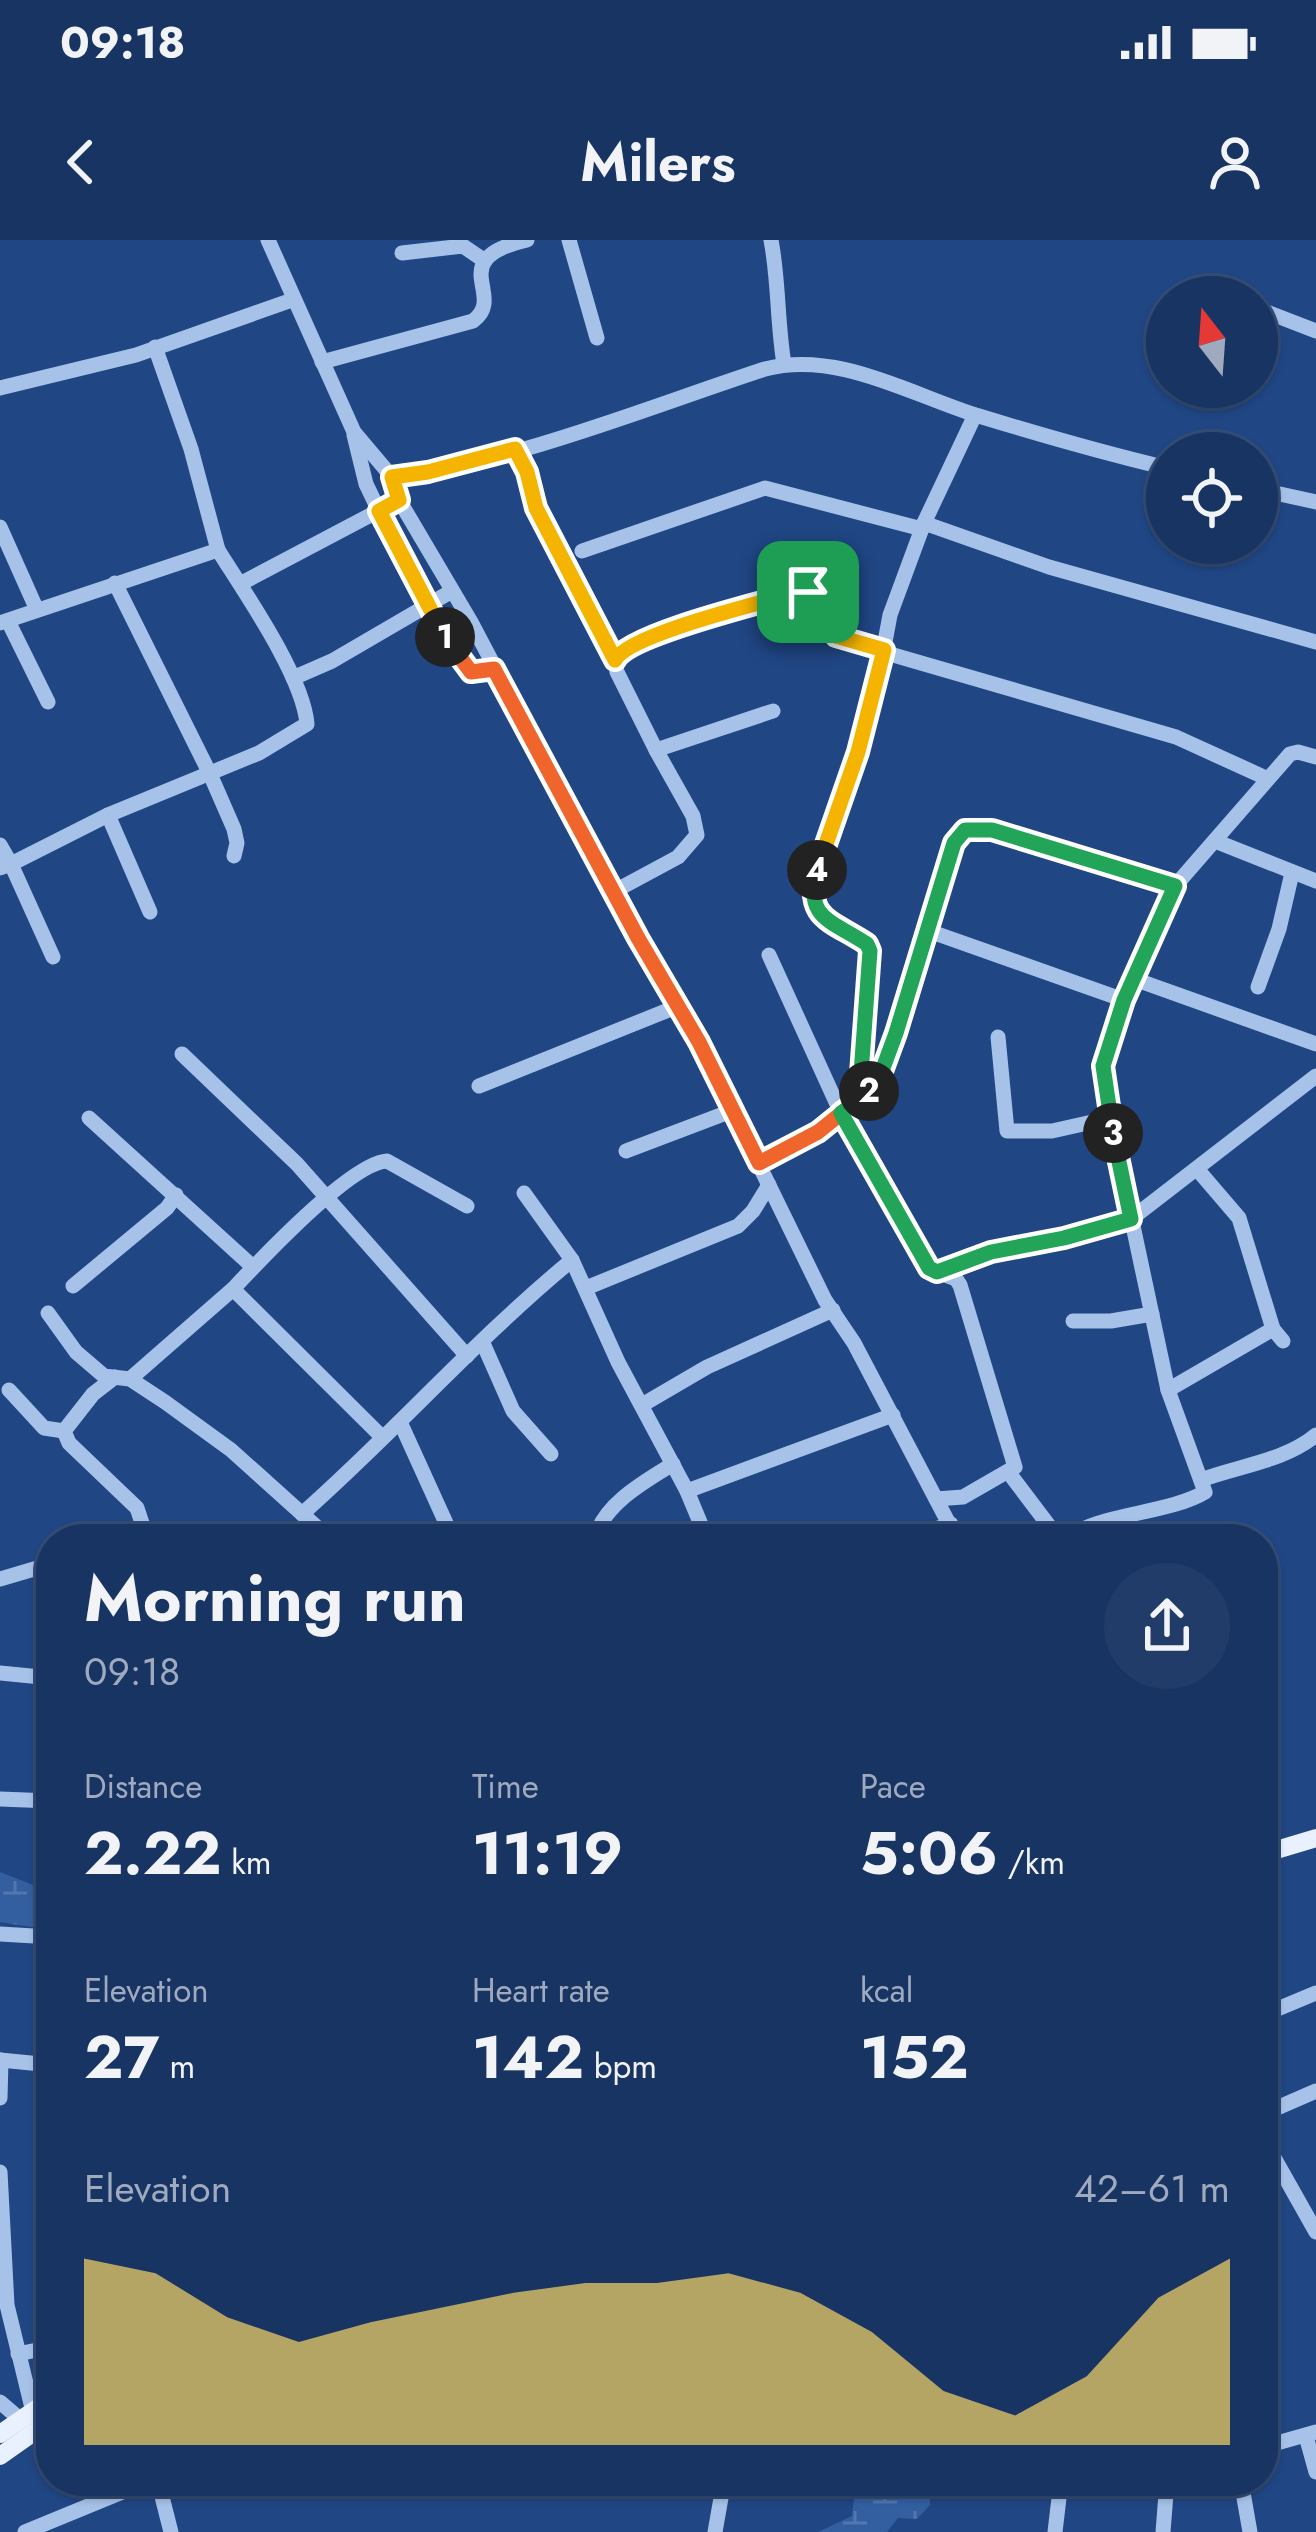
<!DOCTYPE html>
<meta charset="utf-8">
<style>
:root{--surface:#183463;--page:#213c69;--text:#f1f3f6;--muted:#9faabe;--line:#364f78;--accent:#f7d567}
body{margin:0;font-family:Jost,sans-serif;background:var(--page);color:var(--text);height:100vh;display:flex;flex-direction:column;font-size:45px;white-space:nowrap}
*{box-sizing:border-box;margin:0}
p{font-size:39px;color:var(--muted)}
.icon{flex:none;width:66px;height:66px;fill:none;stroke:currentColor;stroke-width:2;stroke-linecap:round;stroke-linejoin:round}
.map{position:relative;flex:1;overflow:hidden}
.details{position:absolute;left:36px;top:1284px;width:1242px;height:972px;display:flex;flex-direction:column;background:var(--surface);border-radius:48px;box-shadow:0 3px 9px #0004,0 0 0 3px var(--line)}
.details>*{flex:none}
.needle{width:78px;rotate:343deg}
.fabs{position:absolute;left:1146px;top:36px;display:grid;gap:24px}
.fabs a{display:grid;place-items:center;width:132px;height:132px;border-radius:50%;background:var(--surface);box-shadow:0 3px 9px #0004,0 0 0 3px var(--line);font-size:60px}
.pin{position:absolute;display:grid;place-items:center;width:102px;height:102px;color:#fff;margin:-51px;border-radius:24px;box-shadow:0 6px 18px #0006}
.km{position:absolute;width:60px;height:60px;margin:-30px;border-radius:50%;background:#222;color:#fff;font-size:33px;line-height:60px;text-align:center}
.round{display:grid;place-items:center;flex:none;width:126px;height:126px;border-radius:63px;background:var(--page)}
.overview{display:flex;align-items:center;justify-content:space-between;height:204px;padding:0 48px}
h1{font-size:66px;font-weight:700;line-height:90px}
.stats{display:grid;grid-template-columns:repeat(3,1fr);gap:18px;height:204px;padding:12px 48px}
.stats div{display:grid;align-content:center}
.stats b{font-size:60px;font-weight:700}
.stats small{font-size:33px;font-weight:400}
.stats p{font-size:33px}
.chart{height:336px;padding:24px 48px}
.chart p{display:flex;justify-content:space-between}
.chart svg{width:100%;height:216px;margin-top:12px;fill:var(--accent);opacity:.7}
.status{display:flex;justify-content:space-between;align-items:center;height:84px;padding:0 60px;background:var(--surface);direction:ltr}
.status svg{height:33px;fill:currentColor}
header{display:flex;justify-content:space-between;align-items:center;height:156px;padding:0 48px;background:var(--surface);font-size:54px;font-weight:700}
.map>svg:first-child{display:block}
</style>
<div class="status"><b>09:18</b><svg viewBox="0 0 49 12"><path d="M0 12V9h3v3zM5 12V6h3v6zM10 12V3h3v9zM15 12V0h3v12zM26 1h20v11H26zM47 4h2v5h-2z"/></svg></div>
<header><svg class="icon" aria-label="back" viewBox="0 0 24 24"><path d="M15 5l-7 7 7 7"/></svg>Milers<svg class="icon" aria-label="person" viewBox="0 0 24 24"><circle cx="12" cy="8" r="4"/><path d="M4 21q1-7 8-7t8 7"/></svg></header>
<div class="map">
<svg width="1316" height="2292" viewBox="0 0 1316 2292">
<defs>
<pattern id="wetland-marsh" width="20" height="14" patternUnits="userSpaceOnUse" patternTransform="scale(3)"><rect width="20" height="14" fill="#335fa1"/><path d="M1 5h8M5 5V1M11 12h8M15 12V8" fill="none" stroke="#5277af"/></pattern>
</defs>
<rect width="100%" height="100%" fill="#204684"/>
<g fill="url(#wetland-marsh)">
<path d="M0,1632L51,1652V1690L0,1682Z"/>
<path d="M856,2241H929L930,2265L917,2279L898,2278L887,2292H818L852,2276Z"/>
</g>
<g fill="none" stroke-linecap="round" stroke-linejoin="round">
<g stroke="#a7c2e9" stroke-width="15">
<path d="M268,0L354,192L392,237L399,260L471,382L637,698L699,802L825,1060L854,1103L957,1299"/>
<path d="M569,0L597,98"/>
<path d="M771,0C779,42 777,82 784,124"/>
<path d="M402,13L463,6L485,21"/>
<path d="M1259,69L1316,91"/>
<path d="M322,122L473,81C508,55 442,20 527,0"/>
<path d="M0,148L136,115L292,60"/>
<path d="M354,195L366,244L379,271L447,400L471,432L481,434L494,429"/>
<path d="M515,209L527,232L536,268L615,420"/>
<path d="M392,237C519,221 643,169 765,129C838,110 911,155 979,176C1041,195 1104,213 1167,228"/>
<path d="M1257,249L1316,262"/>
<path d="M924,283L1049,327L1316,402"/>
<path d="M0,287L37,370"/>
<path d="M582,311L765,248L922,289"/>
<path d="M115,343L210,534L234,589L237,603L234,616"/>
<path d="M240,344L399,260"/>
<path d="M8,381L48,462"/>
<path d="M0,383L218,310L191,209L155,107"/>
<path d="M293,438L332,421L452,351"/>
<path d="M773,471L656,510L617,432C616,424 613,420 619,414C634,395 769,360 799,352L809,353L828,387L845,401L1176,497L1266,538"/>
<path d="M108,575L150,672"/>
<path d="M1215,601L1316,641"/>
<path d="M0,605L11,624L0,628"/>
<path d="M613,652L678,617L697,595L693,576L656,510"/>
<path d="M926,690L1124,760"/>
<path d="M769,715L841,873L922,1019L937,1032L991,1012L1064,998L1131,979L1316,836"/>
<path d="M53,717L11,624L108,575L259,513L307,484C303,436 245,353 218,310"/>
<path d="M1134,739L1316,804"/>
<path d="M1258,747L1279,689L1292,633"/>
<path d="M998,797L1007,891H1052L1110,878"/>
<path d="M182,814L297,924L467,1116"/>
<path d="M479,846L676,767"/>
<path d="M859,861L870,711L867,704L817,672L811,659L876,450L890,375L924,283L975,175"/>
<path d="M89,878L253,1027"/>
<path d="M626,911L734,870"/>
<path d="M759,923L818,892L874,847L896,793L954,603L965,591L992,590L1175,646"/>
<path d="M1197,929L1239,978L1273,1089L1283,1101"/>
<path d="M524,953L572,1020L618,1122L687,1251L707,1299"/>
<path d="M73,1046L167,968L176,955"/>
<path d="M586,1048L738,986L753,971L769,945"/>
<path d="M233,1049C261,1019 351,923 387,921L467,966"/>
<path d="M48,1073L76,1112L104,1136L130,1139L165,1162L231,1210L330,1299"/>
<path d="M1073,1081H1111L1152,1074"/>
<path d="M482,1101L513,1171L551,1214"/>
<path d="M115,1137L93,1154L64,1191L69,1203L137,1268L146,1295"/>
<path d="M130,1139L233,1049L382,1197"/>
<path d="M9,1150L44,1188L64,1191"/>
<path d="M1168,1150L1273,1089"/>
<path d="M642,1165L707,1127L833,1070"/>
<path d="M401,1184L446,1283"/>
<path d="M1009,1233L1059,1299"/>
<path d="M1201,1240C1238,1226 1285,1221 1316,1195"/>
<path d="M687,1251L893,1175"/>
<path d="M936,1259L963,1257L1015,1227L960,1045L956,1039L937,1032"/>
<path d="M302,1274C395,1192 476,1099 572,1020"/>
<path d="M133,1299L146,1295L157,1299"/>
<path d="M596,1299C600,1266 647,1240 673,1224"/>
<path d="M905,1299L951,1284"/>
<path d="M1068,1299C1093,1274 1169,1274 1205,1252L1168,1150L1110,878L1103,826L1124,760L1175,646L1290,514L1298,512L1316,517"/>
<path d="M0,1339L51,1324"/>
<path d="M0,1433L51,1438"/>
<path d="M0,1559L51,1561"/>
<path d="M0,1694L51,1697"/>
<path d="M1263,1775L1316,1753"/>
<path d="M0,1820L51,1825"/>
<path d="M0,1858L1,1820"/>
<path d="M1263,1874L1316,1851"/>
<path d="M1263,1898L1316,1992"/>
<path d="M0,1932L7,2065L33,2172"/>
<path d="M18,2114L51,2107"/>
<path d="M0,2162L21,2180"/>
<path d="M1306,2196L1316,2232"/>
<path d="M1263,2207L1316,2192"/>
<path d="M158,2241L171,2292"/>
<path d="M1241,2241L1250,2292"/>
<path d="M25,2292L149,2241"/>
<path d="M715,2292L724,2241"/>
<path d="M1055,2292L1061,2241"/>
<path d="M1163,2292L1167,2241"/>
</g>
<g stroke="#eaf1fe" stroke-width="18">
<path d="M1263,1614L1316,1598"/>
<path d="M0,2194L51,2159"/>
<path d="M0,2216L51,2180"/>
</g>
</g>
<g fill="none" stroke-linecap="round" stroke-linejoin="round">
<g stroke="#fff" stroke-width="24">
<path id="split-1" d="M445,397L379,271L399,260L392,237L428,232L515,209L527,232L536,268L615,420C629,394 765,362 799,352H808"/>
</g>
<g stroke="#fff" stroke-width="24">
<path id="split-2" d="M445,397L471,432L494,429L638,698L699,802L759,923L818,892L869,851"/>
</g>
<g stroke="#fff" stroke-width="24">
<path id="split-3" d="M869,851L882,831L896,793L954,603L965,590H992L1175,646L1124,760L1103,826L1113,893"/>
</g>
<g stroke="#fff" stroke-width="24">
<path id="split-4" d="M817,630C804,679 831,680 867,704L870,711L859,861L841,873L929,1028L937,1032L991,1012L1064,998L1131,979L1113,893"/>
</g>
<g stroke="#fff" stroke-width="24">
<path id="split-5" d="M808,352L836,396L884,410L858,512L817,630"/>
</g>
<use href="#split-1" stroke="#f5b400" stroke-width="15"/>
<use href="#split-2" stroke="#f0652b" stroke-width="15"/>
<use href="#split-3" stroke="#22a559" stroke-width="15"/>
<use href="#split-4" stroke="#22a559" stroke-width="15"/>
<use href="#split-5" stroke="#f5b400" stroke-width="15"/>
</g>
</svg>
<div class="fabs">
<a><svg class="needle" viewBox="-14 -14 28 28"><path d="M0-13l5 13h-10z" fill="#e53935"/><path d="M0 13l5-13h-10z" fill="#9faabe"/></svg></a>
<a><svg class="icon" aria-label="locate" viewBox="0 0 24 24"><circle cx="12" cy="12" r="6"/><path d="M12 2v4M12 18v4M2 12h4M18 12h4"/></svg></a>
</div>
<div class="pin" style="left:808px;top:352px;background:#1e9e55"><svg class="icon" aria-label="arrive" viewBox="0 0 24 24"><path d="M6 21V4h12l-3 4 3 4H6"/></svg></div>
<b class="km" style="left:445px;top:397px">1</b>
<b class="km" style="left:869px;top:851px">2</b>
<b class="km" style="left:1113px;top:893px">3</b>
<b class="km" style="left:817px;top:630px">4</b>
<section class="details">
<div class="overview"><div><h1>Morning run</h1><p>09:18</p></div><a class="round"><svg class="icon" aria-label="share" viewBox="0 0 24 24"><path d="M12 15V3M7 8l5-5 5 5M5 13v7h14v-7"/></svg></a></div>
<div class="stats">
<div><p>Distance</p><b>2.22<small> km</small></b></div>
<div><p>Time</p><b>11:19</b></div>
<div><p>Pace</p><b>5:06<small> /km</small></b></div>
</div>
<div class="stats">
<div><p>Elevation</p><b>27<small> m</small></b></div>
<div><p>Heart rate</p><b>142<small> bpm</small></b></div>
<div><p>kcal</p><b>152</b></div>
</div>
<div class="chart"><p><span>Elevation</span>42–61 m</p>
<svg viewBox="0 0 160 44" preserveAspectRatio="none"><path d="M0 44V6L10 9L20 18L30 23L40 19L50 16L60 13L70 11L80 11L90 9L100 13L110 21L120 33L130 38L140 30L150 14L160 6V44z"/></svg>
</div>
</section>
</div>
